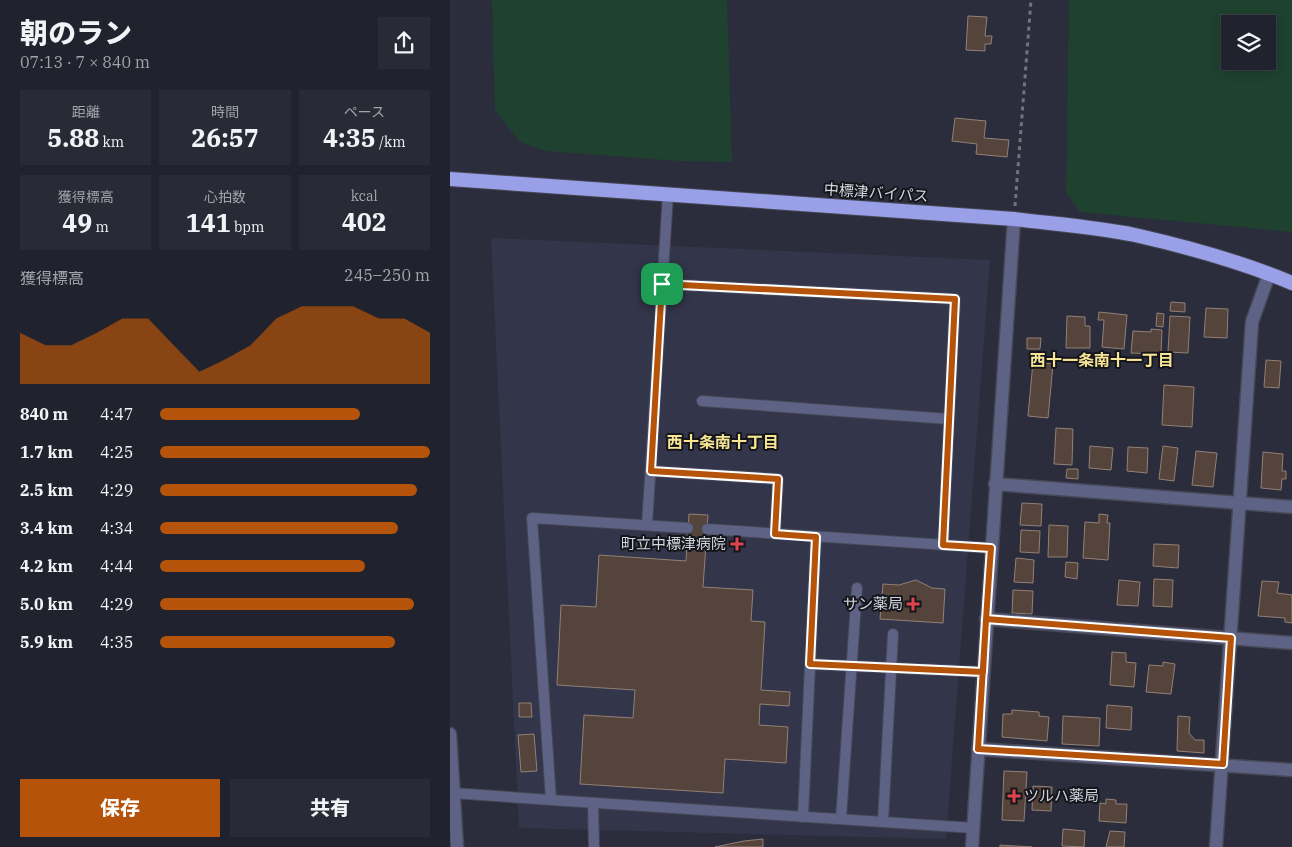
<!DOCTYPE html>
<html lang="ja">
<meta charset="utf-8">
<style>
:root{--surface:#20222d;--page:#282a35;--text:#f1f3f6;--muted:#a2a4aa;--line:#3d3f49;--accent:#b45309}
body{margin:0;font-family:"IBM Plex Serif","Noto Sans JP",serif;background:var(--page);color:var(--text);height:100vh;display:flex;flex-direction:column;font-size:19px;white-space:nowrap}
*{box-sizing:border-box;margin:0}
p{font-size:16px;color:var(--muted)}
.icon{flex:none;width:28px;height:28px;fill:none;stroke:currentColor;stroke-width:2;stroke-linecap:round;stroke-linejoin:round}
.map{position:relative;flex:1;overflow:hidden}
.sheet{display:flex;flex-direction:column;background:var(--surface);width:450px}
.sheet>*{flex:none}
.buttons{position:absolute;left:771px;top:15px;display:grid;gap:10px}
.buttons a{display:grid;place-items:center;width:55px;height:55px;border-radius:0px;background:var(--surface);box-shadow:0 2px 12px #0003,0 0 0 1px var(--line);font-size:25px}
.pin{position:absolute;display:grid;place-items:center;width:42px;height:42px;color:#fff;margin:-21px;border-radius:10px;box-shadow:0 2px 8px #0006}
.round{display:grid;place-items:center;flex:none;width:52px;height:52px;border-radius:0px;background:var(--page)}
.headline{display:flex;align-items:center;justify-content:space-between;height:85px;padding:0 20px}
h1{font-size:28px;font-weight:800;line-height:38px}
.figures{display:grid;grid-template-columns:repeat(3,1fr);gap:8px;height:85px;padding:5px 20px}
.figures div{display:grid;align-content:center;border-radius:0px;background:var(--page);text-align:center}
.figures b{font-size:25px;font-weight:800}
.figures small{font-size:14px;font-weight:400}
.figures p{font-size:14px}
.chart{height:140px;padding:10px 20px}
.chart p{display:flex;justify-content:space-between}
.chart svg{width:100%;height:90px;margin-top:5px;fill:var(--accent);opacity:.7}
.cta{display:flex;gap:10px;margin-top:auto;padding:10px 20px}
.cta a{flex:1;height:58px;border-radius:0px;background:var(--accent);color:#fff;font-size:20px;font-weight:800;line-height:58px;text-align:center}
.cta a+a{background:var(--page);color:var(--text)}
ul{padding:0 20px;list-style:none;font-size:16px}
li{display:grid;grid-template-columns:80px 60px 1fr;align-items:center;height:38px}
li i{height:12px;border-radius:6px;background:var(--accent)}
main{display:flex;flex:1;min-height:0}
.map>svg:first-child{display:block}
</style>
<main>
<section class="sheet">
<div class="headline"><div><h1>朝のラン</h1><p>07:13 · 7 × 840 m</p></div><a class="round"><svg class="icon" aria-label="share" viewBox="0 0 24 24"><path d="M12 15V3M7 8l5-5 5 5M5 13v7h14v-7"/></svg></a></div>
<div class="figures">
<div><p>距離</p><b>5.88<small> km</small></b></div>
<div><p>時間</p><b>26:57</b></div>
<div><p>ペース</p><b>4:35<small> /km</small></b></div>
</div>
<div class="figures">
<div><p>獲得標高</p><b>49<small> m</small></b></div>
<div><p>心拍数</p><b>141<small> bpm</small></b></div>
<div><p>kcal</p><b>402</b></div>
</div>
<div class="chart"><p><span>獲得標高</span>245–250 m</p>
<svg viewBox="0 0 160 44" preserveAspectRatio="none"><path d="M0 44V19L10 25L20 25L30 19L40 12L50 12L60 25L70 38L80 32L90 25L100 12L110 6L120 6L130 6L140 12L150 12L160 19V44z"/></svg>
</div>
<ul>
<li><b>840 m</b>4:47<i style="width:74%"></i></li>
<li><b>1.7 km</b>4:25<i style="width:100%"></i></li>
<li><b>2.5 km</b>4:29<i style="width:95%"></i></li>
<li><b>3.4 km</b>4:34<i style="width:88%"></i></li>
<li><b>4.2 km</b>4:44<i style="width:76%"></i></li>
<li><b>5.0 km</b>4:29<i style="width:94%"></i></li>
<li><b>5.9 km</b>4:35<i style="width:87%"></i></li>
</ul>
<div class="cta"><a>保存</a><a>共有</a></div>
</section>
<div class="map">
<svg width="842" height="847" viewBox="0 0 842 847">
<rect width="100%" height="100%" fill="#2b2d3c"/>
<path fill="#33354a" d="M41,238L540,260L496,839L69,828Z"/>
<g fill="#1e422f" fill-rule="evenodd">
<path d="M42,0H277L282,162L230,161L96,151L70,142L45,110Z"/>
<path d="M619,0H842V232L630,212L616,192ZM780,24H818V61H780Z"/>
</g>
<g fill="#54443b" stroke="#938076">
<path d="M518,16L537,17L535,36H542L541,44H535V51L516,50Z"/>
<path d="M505,118L536,121L534,138L559,140L557,157L526,154L527,144L502,141Z"/>
<path d="M721,302L735,303V312L720,311Z"/>
<path d="M756,308L778,309L777,338L754,337Z"/>
<path d="M649,312L677,315L674,349L652,347L654,320H648Z"/>
<path d="M707,313L714,314L713,327L706,326Z"/>
<path d="M617,316L635,317V326H640V348H616Z"/>
<path d="M720,316L740,317L738,353L718,352Z"/>
<path d="M701,329L712,330L711,354L681,353L683,331L701,332Z"/>
<path d="M577,338H591L590,349H577Z"/>
<path d="M816,360L831,361L829,388L814,387Z"/>
<path d="M583,362L603,364L598,418L578,416Z"/>
<path d="M714,385L744,387L742,427L712,425Z"/>
<path d="M606,428L623,429L622,465L604,464Z"/>
<path d="M640,446L663,448L661,470L639,468Z"/>
<path d="M713,446L728,448L724,481L709,479Z"/>
<path d="M678,447L698,448L697,473L677,471Z"/>
<path d="M746,451L767,453L763,487L742,485Z"/>
<path d="M813,452L833,454L832,471H836V479H832L831,490L811,488Z"/>
<path d="M617,469H628V479L616,478Z"/>
<path d="M572,503L592,504L591,526L570,525Z"/>
<path d="M239,514L258,515L253,587L303,590L301,621L315,622L311,690L340,692L339,706L310,704L309,725L338,727L336,763L275,759L273,793L130,784L134,715L183,718L185,690L107,685L111,605L146,607L149,555L236,561Z"/>
<path d="M649,514L658,515L657,523H660L658,560L633,558L635,522L649,523Z"/>
<path d="M599,525L618,526L617,557H598Z"/>
<path d="M571,530L590,531L589,553L570,552Z"/>
<path d="M704,544L729,545L728,568L703,566Z"/>
<path d="M566,558L584,560L583,583L564,582Z"/>
<path d="M616,562L628,563L627,579L615,577Z"/>
<path d="M704,579L723,580L722,607L703,606Z"/>
<path d="M466,580L482,588L495,589L493,623L430,619L433,584L449,585Z"/>
<path d="M669,580L690,582L688,606L667,605Z"/>
<path d="M812,581L829,582L827,593L842,595V623L835,622V618L808,616Z"/>
<path d="M563,590L583,591L582,614L562,613Z"/>
<path d="M662,652L676,653V662L686,663L684,687L660,685Z"/>
<path d="M713,662L725,664L721,694L696,692L699,665L713,666Z"/>
<path d="M69,703H81L82,717H69Z"/>
<path d="M657,705L682,707L681,730L656,728Z"/>
<path d="M562,710L589,712V716L599,717L597,741L552,737L553,714H562Z"/>
<path d="M613,716L650,718L649,746L612,744Z"/>
<path d="M728,716L740,717L739,733L745,740H754V753L727,751Z"/>
<path d="M84,734L87,771L71,772L68,735Z"/>
<path d="M554,771L577,772L574,821L552,820Z"/>
<path d="M583,786L602,787L601,811L582,810Z"/>
<path d="M656,799L666,800V804H677L676,823L649,821L650,803L656,804Z"/>
<path d="M613,829L635,831L634,847L612,846Z"/>
<path d="M660,831L675,832L674,847H656Z"/>
<path d="M313,839V847H265L294,841Z"/>
<path d="M550,845L582,847H550Z"/>
</g>
<g fill="none" stroke-linecap="round" stroke-linejoin="round">
<g stroke="#464856" stroke-width="12">
<g id="service">
<path d="M212,284L505,299L493,545"/>
<path d="M252,401L499,419"/>
<path d="M201,471L328,479L325,534"/>
<path d="M197,525L218,194"/>
<path d="M257,529L541,548"/>
<path d="M360,664L533,672"/>
<path d="M3,793L101,800L82,518L238,528"/>
<path d="M101,800L524,828"/>
<path d="M143,803L144,847"/>
<path d="M353,817L366,537"/>
<path d="M391,819L407,588"/>
<path d="M433,822L443,634"/>
</g>
</g>
<g stroke="#464856" stroke-width="15">
<g id="minor">
<path d="M545,484L842,507"/>
<path d="M536,619L842,643"/>
<path d="M0,734L7,847"/>
<path d="M528,749L842,770"/>
<path d="M522,847L564,219"/>
<path d="M766,847L802,322L819,274"/>
</g>
</g>
<g stroke="#464856" stroke-width="16">
<path id="trunk" d="M0,179L564,219C604,224 645,227 685,235C738,247 792,262 842,283"/>
</g>
<path stroke="#71737f" stroke-width="3" stroke-dasharray="4 4" stroke-linecap="butt" d="M565,206L581,0"/>
<use href="#service" stroke="#5e6386" stroke-width="10"/>
<use href="#minor" stroke="#5e6386" stroke-width="12"/>
<use href="#trunk" stroke="#99a0e8" stroke-width="14"/>
</g>
<g fill="none" stroke-linecap="round" stroke-linejoin="round">
<g stroke="#fff" stroke-width="10">
<path id="route" d="M212,284L201,471L328,479L325,534L366,537L360,664L533,672L536,619L781,638L773,764L528,749C532,682 536,615 541,548L493,545L505,299L212,284"/>
</g>
<use href="#route" stroke="#b45309" stroke-width="6"/>
</g>
<g fill="#e0444e" stroke="#15161c" stroke-width="2">
<path d="M284.5 536.5h5v5h5v5h-5v5h-5v-5h-5v-5h5z"/>
<path d="M460.5 596.5h5v5h5v5h-5v5h-5v-5h-5v-5h5z"/>
<path d="M561.5 788.5h5v5h5v5h-5v5h-5v-5h-5v-5h5z"/>
</g>
<g text-anchor="middle" stroke-width="4" stroke-linejoin="round" paint-order="stroke">
<g font-size="15" fill="#d4d6df" stroke="#15161c">
<text transform="translate(426 193) rotate(4)" y="5">中標津バイパス</text>
</g>
<g font-size="15" fill="#d4d6df" stroke="#15161c" text-anchor="end">
<text x="276" y="549">町立中標津病院</text>
<text x="453" y="609">サン薬局</text>
<text x="574" y="801" text-anchor="start">ツルハ薬局</text>
</g>
<g font-size="16" font-weight="bold" fill="#f7e495" stroke="#15161c">
<text x="652" y="366">西十一条南十一丁目</text>
<text x="273" y="448">西十条南十丁目</text>
</g>
</g>
</svg>
<div class="buttons">
<a><svg class="icon" aria-label="layers" viewBox="0 0 24 24"><path d="M12 4l9 5-9 5-9-5zM3 14l9 5 9-5"/></svg></a>
</div>
<div class="pin" style="left:212px;top:284px;background:#1e9e55"><svg class="icon" aria-label="arrive" viewBox="0 0 24 24"><path d="M6 21V4h12l-3 4 3 4H6"/></svg></div>
</div>
</main>
